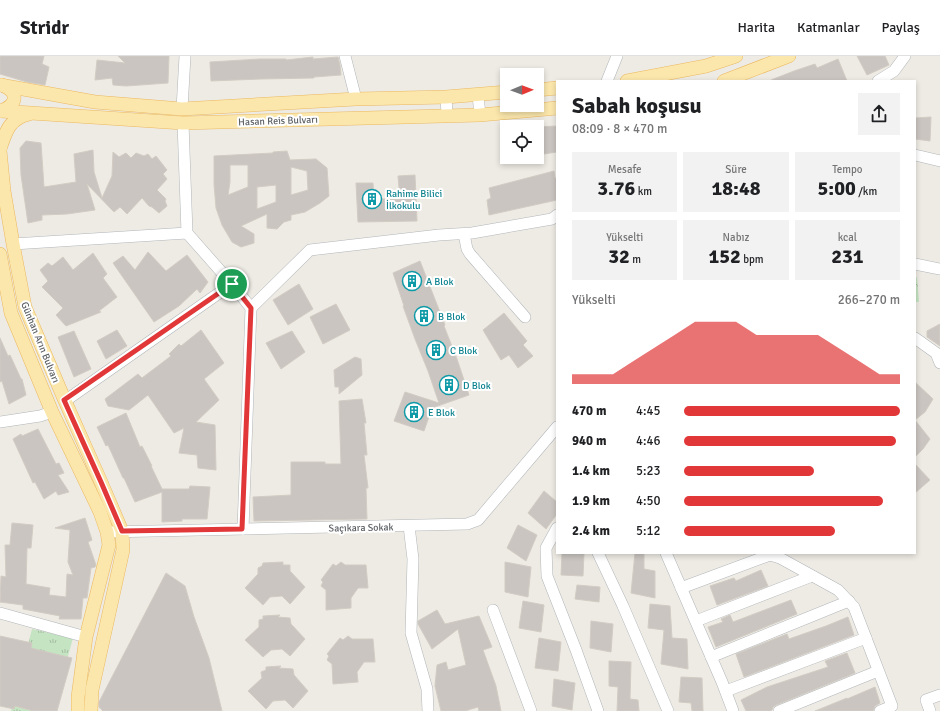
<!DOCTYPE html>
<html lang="tr">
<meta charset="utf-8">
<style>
:root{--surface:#fff;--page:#f2f2f2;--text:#202124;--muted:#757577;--line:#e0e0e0;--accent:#e13738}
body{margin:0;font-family:Signika,sans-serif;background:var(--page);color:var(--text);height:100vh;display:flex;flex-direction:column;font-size:15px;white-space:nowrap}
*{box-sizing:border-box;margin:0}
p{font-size:13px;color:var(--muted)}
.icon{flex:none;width:22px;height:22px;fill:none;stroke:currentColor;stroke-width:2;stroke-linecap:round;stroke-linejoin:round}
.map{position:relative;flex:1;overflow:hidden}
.sheet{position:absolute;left:556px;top:24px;width:360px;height:474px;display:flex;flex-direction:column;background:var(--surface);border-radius:0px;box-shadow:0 2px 6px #0003}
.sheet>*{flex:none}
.needle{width:26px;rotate:89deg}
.buttons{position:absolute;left:500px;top:12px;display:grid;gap:8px}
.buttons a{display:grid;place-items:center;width:44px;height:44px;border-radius:0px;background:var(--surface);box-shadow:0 2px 6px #0003;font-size:20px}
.pin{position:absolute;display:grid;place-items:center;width:34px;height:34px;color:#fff;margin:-17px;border:2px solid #fff;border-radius:50%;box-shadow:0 1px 4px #0007}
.round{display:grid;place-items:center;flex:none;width:42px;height:42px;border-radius:0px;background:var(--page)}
.headline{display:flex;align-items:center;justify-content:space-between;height:68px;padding:0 16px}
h1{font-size:22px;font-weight:800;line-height:30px}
.stats{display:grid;grid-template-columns:repeat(3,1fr);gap:6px;height:68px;padding:4px 16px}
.stats div{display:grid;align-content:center;border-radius:0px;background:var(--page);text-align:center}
.stats b{font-size:20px;font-weight:800}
.stats small{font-size:11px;font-weight:400}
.stats p{font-size:11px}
.chart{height:112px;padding:8px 16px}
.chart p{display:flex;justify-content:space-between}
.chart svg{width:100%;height:72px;margin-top:4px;fill:var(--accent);opacity:.7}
ul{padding:0 16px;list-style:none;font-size:13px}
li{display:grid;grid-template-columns:64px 48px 1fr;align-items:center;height:30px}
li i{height:10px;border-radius:5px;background:var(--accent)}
header{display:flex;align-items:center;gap:24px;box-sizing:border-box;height:56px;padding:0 20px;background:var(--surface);border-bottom:1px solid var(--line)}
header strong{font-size:19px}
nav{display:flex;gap:22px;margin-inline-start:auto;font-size:14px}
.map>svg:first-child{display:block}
</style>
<header>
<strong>Stridr</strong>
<nav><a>Harita</a><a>Katmanlar</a><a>Paylaş</a></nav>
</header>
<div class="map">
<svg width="940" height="655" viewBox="0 0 940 655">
<defs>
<pattern id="grass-tufts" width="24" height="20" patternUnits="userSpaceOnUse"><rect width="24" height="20" fill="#c5e4c2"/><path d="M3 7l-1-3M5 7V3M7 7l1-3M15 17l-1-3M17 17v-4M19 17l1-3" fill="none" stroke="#a3bca1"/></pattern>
<pattern id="park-crowns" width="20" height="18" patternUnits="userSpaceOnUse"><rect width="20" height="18" fill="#c5e4c2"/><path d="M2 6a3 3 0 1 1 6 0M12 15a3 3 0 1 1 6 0" fill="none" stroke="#a3bca1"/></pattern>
</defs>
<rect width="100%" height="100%" fill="#eeebe4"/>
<path fill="url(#grass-tufts)" d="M32,573L73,582L53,655H11Z"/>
<path fill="url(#park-crowns)" d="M917,221L919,246H915V222Z"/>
<g fill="#cac5c1" stroke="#d2ccc3" fill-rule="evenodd">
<path d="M0,0H44L42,8L49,11L45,29L27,26L0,18Z"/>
<path d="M118,0H169L168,27L126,30L113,29L112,22L95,24L97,4L125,7Z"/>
<path d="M857,0H885L889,9L867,19Z"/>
<path d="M313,1V3L338,1L340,9L341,19L314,21V22L261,23L211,25L210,6L260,3H286V4Z"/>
<path d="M838,3L847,25H771V24L794,15L815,8L817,12Z"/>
<path d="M931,61L930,85L915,83V62Z"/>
<path d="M557,70V96L537,99V71Z"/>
<path d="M26,85L41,87L44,131L76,126L74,98L93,94L94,116L102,142L112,120L113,96L119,101L126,97L131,102L136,97L144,100L148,98L152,103L156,100L167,114L163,118L167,123L157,134L166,143L165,145L167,150L159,157L152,151L149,150L142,142L127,158L120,151L114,156L87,128L95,154L67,158L42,159V164L28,167L21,119L20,92Z"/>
<path d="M287,95L290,104L316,103L327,112L329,140L320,147L305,156L291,159V164L284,166L277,173L267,172V158L241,170L254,178V187L241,191L232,186L222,169L216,152L214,128V100L273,97V96ZM230,109H248V131L228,139L230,126ZM291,111L307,115L308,134L291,139ZM276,129V146L257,153V131Z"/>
<path d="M554,115L555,122H557V144L489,159L487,144L491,142L489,132Z"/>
<path d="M415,119L417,165L358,166L356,127H373L374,143H400L398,120Z"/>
<path d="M148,196L166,215L187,199L208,226L200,237L197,233L179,250L154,266L113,207L123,200L135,214Z"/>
<path d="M93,197L107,218L103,222L117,241L99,255L101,256L66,270L56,259L63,252L42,231L48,225L40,214L48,207L52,210L63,201L73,214Z"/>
<path d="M420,205L445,269L444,270L457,303L469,339L432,352L424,375L394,365L405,336L439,347L428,315L415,283L403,250H404L393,217Z"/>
<path d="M299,228L313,253L288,269L273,244Z"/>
<path d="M336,248L350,274L323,288L310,261Z"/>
<path d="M504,257L527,285L523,289L533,300L518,312L509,299L501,304L483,274Z"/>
<path d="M940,268V290L927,281V275Z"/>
<path d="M117,274L127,290L106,303L97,285Z"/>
<path d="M201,274L224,307L204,323L219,344L196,366L215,369L216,414L198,412L197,399L179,397L184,372L174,377L148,339L129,354L108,350L105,343L138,318L142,322L171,300L169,298L179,288L181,290Z"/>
<path d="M74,275L91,313L74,321L58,281Z"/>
<path d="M292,275L305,296L281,313L266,287Z"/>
<path d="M0,282L8,300L10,299L21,323H22L26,339L9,348L2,325L0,326Z"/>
<path d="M355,301L361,303L362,319L339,338V331H335L334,314Z"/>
<path d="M915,326L933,343L925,356L915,364Z"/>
<path d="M362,343L366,367H364L367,399H364L368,432H366L367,463L254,465L253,441L291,439V406H325V408H341L339,345Z"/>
<path d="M126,357L140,391L142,390L152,410H151L162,433H189L190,430L210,431L207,463H182V465L162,466V436L135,446L124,422H123L108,389L106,390L97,371Z"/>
<path d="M915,364L930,383L923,393L915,401Z"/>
<path d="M38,373L56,408L59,407L64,417L58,419L69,436L58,439L56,435L44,443L35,426L33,427L13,383L21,378L22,380Z"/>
<path d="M915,408L930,424L915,437Z"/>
<path d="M544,435L557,446V458L546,473L528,457Z"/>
<path d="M85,462L92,484L88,486L96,509L95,511L91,512L87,542H83L81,563H59L60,560L23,553V549L0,546L1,520L6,521L5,489H10L12,467L33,469L31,492H27L26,528L50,532L49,539L66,541L67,518L73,519L68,506L70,474L55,472Z"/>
<path d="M518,469L537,479L526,505L507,492Z"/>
<path d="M562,497H584L583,520L561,519Z"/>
<path d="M635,497H644V513L655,515V542L631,537Z"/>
<path d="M283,506V509H290V515L305,531L290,548L282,540L270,541L263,549L245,532L258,518V512L262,510L263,507Z"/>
<path d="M341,506L345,509H366L368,532H358L351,542V552L326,554V534L321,530L323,526L321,524L333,508L336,510Z"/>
<path d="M505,506L531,511L528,541L505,536Z"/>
<path d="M761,514L768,530L717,549L710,530L734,522L736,525Z"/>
<path d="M166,517L185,530L194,561L209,602L222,655H103L99,651V646Z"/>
<path d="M577,529L600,531L599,546L575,543Z"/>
<path d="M791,544L797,558L716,591L708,571L723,566L721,563L730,559L733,566Z"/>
<path d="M523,545L544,549L541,576L519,572Z"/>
<path d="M650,548L670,550L672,582L687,583L688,613L661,608L664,574L648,572Z"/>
<path d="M437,554L445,568L479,560L492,591L483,594L496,630L501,655H479L478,651L465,655H441L435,630L437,609L446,606L448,614L466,609L458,573L432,593L418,568V565Z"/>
<path d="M280,559L278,561L290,562L291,568L305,583L290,600L282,593L271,594L263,601L245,584L259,571V564L263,563V560Z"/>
<path d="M848,561L854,579L744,621L736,598L787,578L789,583L826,570Z"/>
<path d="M591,565L613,568L611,596L590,592Z"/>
<path d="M0,580L32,587L31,592L72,602L57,655H33L15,650L14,653L0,650Z"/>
<path d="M348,580L352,583H373L375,606H364L357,616L358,626L333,628L332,608L327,604L329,600L327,598L340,582L343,584Z"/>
<path d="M539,582L561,586L558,615L535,612Z"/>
<path d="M847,597L855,617L776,649L773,651L772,654L770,655H746L741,644L767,631L828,611L825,605Z"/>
<path d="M609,605L631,606L630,643L638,644L639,655H617L618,631L609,630Z"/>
<path d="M281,610L279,612L293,613L294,619L308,635L293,652L285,644L273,645L266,653L248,635L262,622L261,616L266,614V611Z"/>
<path d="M681,621L702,622L703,655H692L691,647L679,646Z"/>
<path d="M554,623L575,627L572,654L552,650Z"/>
<path d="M875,631L880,647L875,650L873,655H815L847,642V643Z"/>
</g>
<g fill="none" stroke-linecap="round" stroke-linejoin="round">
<g stroke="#b1b5b9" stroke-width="12">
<g id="minor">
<path d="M345,0L356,43"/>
<path d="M607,25L617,0"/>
<path d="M878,25L894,15L905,0"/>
<path d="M478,39L480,59"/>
<path d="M446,41L447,59"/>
<path d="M182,53L185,0"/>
<path d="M183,67L187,177L232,228L251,252L243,473"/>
<path d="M915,99L940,105"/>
<path d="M464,178L467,193L470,198L525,261"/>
<path d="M13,188L187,177"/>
<path d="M915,208L940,213"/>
<path d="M251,252L310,194L439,179L472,177L552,163L557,159"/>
<path d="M915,282L936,297L940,307"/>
<path d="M65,345L232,228"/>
<path d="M0,366L40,360L52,356"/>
<path d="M409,470L413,503L411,577L427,633L428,655"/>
<path d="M557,472L546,492L547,520L576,594L598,655"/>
<path d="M107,476L467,468L478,464L557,371"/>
<path d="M598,497L623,550L668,655"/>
<path d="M666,497L722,626L733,655"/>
<path d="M681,532L770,499L780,502L838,534L854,551L892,650L880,655"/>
<path d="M493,554L531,655"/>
<path d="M0,557L86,581"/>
<path d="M696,565L812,520"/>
<path d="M711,601L849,545"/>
<path d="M726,635L866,582"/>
<path d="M779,655L878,615"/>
<path d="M930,655L926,644L940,639"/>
</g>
</g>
<g stroke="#ebb860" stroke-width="14">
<g id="major">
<path d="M627,25L706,10L736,0"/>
<path d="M724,25L789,0"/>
<path d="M0,29L95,46L182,53L356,43L446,41L507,36"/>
<path d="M537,34L557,32"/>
<path d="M0,55L183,67L480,59L557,52"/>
<path d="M0,55C17,50 20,36 2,29"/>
<path d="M0,93C6,75 9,63 29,58"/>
<path d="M0,95L4,135L13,188L25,251L65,345L101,426L122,475L123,494L92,634L91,655"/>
<path d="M0,198L11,257L52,356L100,456L107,476L109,489L86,581L78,641V655"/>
</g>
</g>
<use href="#minor" stroke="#fff" stroke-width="11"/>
<use href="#major" stroke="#fbe7ac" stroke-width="13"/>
</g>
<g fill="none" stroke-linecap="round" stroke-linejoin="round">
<g stroke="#fff" stroke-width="8">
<path id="route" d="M232,228L251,252L242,473L122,475L101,426L64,344Z"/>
</g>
<use href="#route" stroke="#e13738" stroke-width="5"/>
</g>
<defs>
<g id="building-ring" transform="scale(1)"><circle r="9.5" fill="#fff" stroke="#0f9aa8" stroke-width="1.5"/><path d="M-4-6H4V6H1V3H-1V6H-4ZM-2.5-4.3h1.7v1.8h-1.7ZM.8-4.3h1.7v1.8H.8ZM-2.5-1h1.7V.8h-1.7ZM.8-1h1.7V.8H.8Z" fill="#0f9aa8"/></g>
</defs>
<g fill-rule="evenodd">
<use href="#building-ring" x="372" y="143"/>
<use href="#building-ring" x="412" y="225"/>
<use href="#building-ring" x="424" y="260"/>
<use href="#building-ring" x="436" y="294"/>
<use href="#building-ring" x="449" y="329"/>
<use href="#building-ring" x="414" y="356"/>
</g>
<g text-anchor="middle" stroke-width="4" stroke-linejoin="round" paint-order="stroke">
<g font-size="10" fill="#5c6064" stroke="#fff">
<text transform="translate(278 64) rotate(-2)" y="4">Hasan Reis Bulvarı</text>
<text transform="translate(41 286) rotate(68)" y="4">Günhan Arın Bulvarı</text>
<text transform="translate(361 471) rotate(-1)" y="4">Saçıkara Sokak</text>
</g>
<g font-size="10" fill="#0d838f" stroke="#fff" text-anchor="start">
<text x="386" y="141">Rahime Bilici<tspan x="386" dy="12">İlkokulu</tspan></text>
<text x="426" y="229">A Blok</text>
<text x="438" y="264">B Blok</text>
<text x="450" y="298">C Blok</text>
<text x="463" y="333">D Blok</text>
<text x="428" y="360">E Blok</text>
</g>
</g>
</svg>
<div class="buttons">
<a><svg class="needle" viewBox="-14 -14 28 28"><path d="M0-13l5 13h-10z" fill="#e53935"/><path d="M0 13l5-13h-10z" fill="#757577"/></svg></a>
<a><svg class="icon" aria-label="locate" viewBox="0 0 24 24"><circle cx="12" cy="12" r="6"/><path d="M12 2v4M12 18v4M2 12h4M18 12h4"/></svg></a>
</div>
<div class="pin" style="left:232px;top:228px;background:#1e9e55"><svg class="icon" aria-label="arrive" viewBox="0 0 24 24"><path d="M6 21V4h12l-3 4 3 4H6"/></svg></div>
<section class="sheet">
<div class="headline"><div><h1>Sabah koşusu</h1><p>08:09 · 8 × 470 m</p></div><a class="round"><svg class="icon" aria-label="share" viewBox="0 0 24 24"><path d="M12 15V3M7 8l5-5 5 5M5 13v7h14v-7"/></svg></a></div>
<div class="stats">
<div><p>Mesafe</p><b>3.76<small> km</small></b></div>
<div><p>Süre</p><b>18:48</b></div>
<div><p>Tempo</p><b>5:00<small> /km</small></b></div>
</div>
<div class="stats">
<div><p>Yükselti</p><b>32<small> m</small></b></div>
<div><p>Nabız</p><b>152<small> bpm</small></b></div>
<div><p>kcal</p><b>231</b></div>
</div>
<div class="chart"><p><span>Yükselti</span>266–270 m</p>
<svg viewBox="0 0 160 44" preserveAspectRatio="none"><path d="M0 44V38L10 38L20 38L30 30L40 22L50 14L60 6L70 6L80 6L90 14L100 14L110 14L120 14L130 22L140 30L150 38L160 38V44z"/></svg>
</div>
<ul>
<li><b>470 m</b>4:45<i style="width:100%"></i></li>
<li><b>940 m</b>4:46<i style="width:98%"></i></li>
<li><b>1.4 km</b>5:23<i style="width:60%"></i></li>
<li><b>1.9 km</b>4:50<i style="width:92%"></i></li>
<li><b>2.4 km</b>5:12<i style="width:70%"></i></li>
</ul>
</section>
</div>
